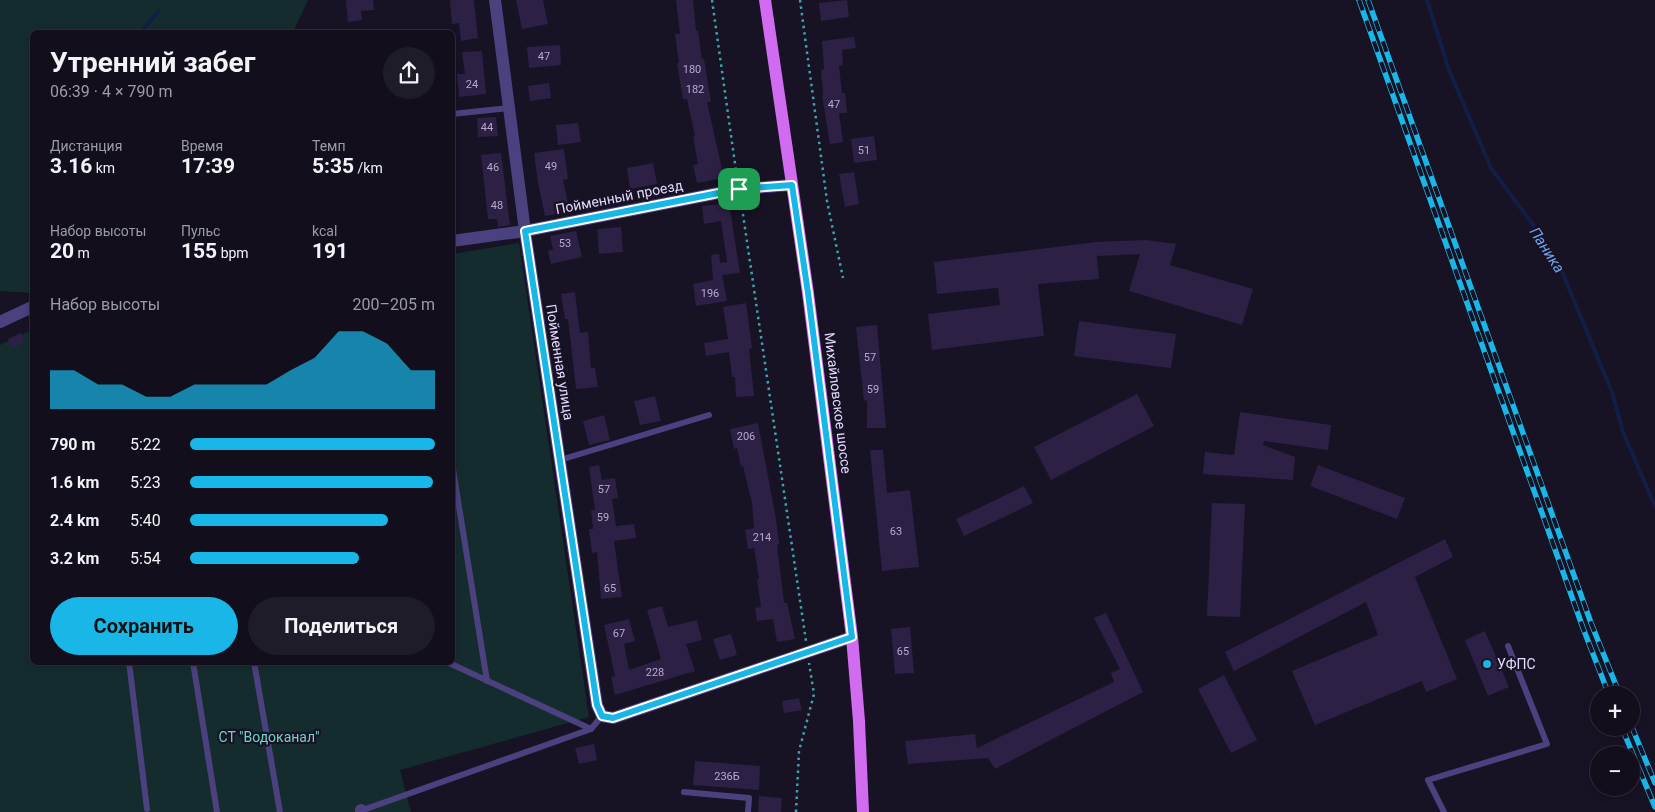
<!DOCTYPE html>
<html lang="ru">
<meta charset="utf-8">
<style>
:root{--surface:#120e1c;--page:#1f1c29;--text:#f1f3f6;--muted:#9c9ca3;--line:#312e3b;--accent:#19b7e8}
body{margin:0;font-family:Roboto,sans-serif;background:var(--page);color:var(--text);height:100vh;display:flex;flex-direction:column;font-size:19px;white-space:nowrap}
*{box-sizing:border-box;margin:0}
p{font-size:16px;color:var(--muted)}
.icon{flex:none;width:28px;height:28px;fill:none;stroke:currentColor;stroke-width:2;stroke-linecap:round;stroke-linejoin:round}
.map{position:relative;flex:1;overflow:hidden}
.side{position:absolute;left:30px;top:30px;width:425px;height:635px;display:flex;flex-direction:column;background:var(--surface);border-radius:8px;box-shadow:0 2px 8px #0003,0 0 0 1px var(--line)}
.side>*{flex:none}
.buttons{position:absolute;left:1590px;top:686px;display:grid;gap:10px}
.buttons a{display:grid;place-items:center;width:50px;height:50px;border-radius:50%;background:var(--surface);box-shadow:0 2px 8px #0003,0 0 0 1px var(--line);font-size:25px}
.pin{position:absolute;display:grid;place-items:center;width:42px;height:42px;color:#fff;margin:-21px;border-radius:10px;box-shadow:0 2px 8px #0006}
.round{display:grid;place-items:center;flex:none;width:52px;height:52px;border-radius:26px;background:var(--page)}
.summary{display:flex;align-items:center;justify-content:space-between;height:85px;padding:0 20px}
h1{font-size:28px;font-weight:700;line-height:38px}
.stats{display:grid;grid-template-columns:repeat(3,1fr);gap:8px;height:85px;padding:5px 20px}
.stats div{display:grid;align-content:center}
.stats b{font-size:21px;font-weight:700}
.stats small{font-size:14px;font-weight:400}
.stats p{font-size:14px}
.chart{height:140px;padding:10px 20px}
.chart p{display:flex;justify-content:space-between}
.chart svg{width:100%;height:90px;margin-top:5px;fill:var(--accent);opacity:.7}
.cta{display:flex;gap:10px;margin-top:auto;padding:10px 20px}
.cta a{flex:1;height:58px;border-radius:30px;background:var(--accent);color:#111;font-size:20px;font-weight:700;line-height:58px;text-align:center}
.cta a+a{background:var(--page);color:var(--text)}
ul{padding:0 20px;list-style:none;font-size:16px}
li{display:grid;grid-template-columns:80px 60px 1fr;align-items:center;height:38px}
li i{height:12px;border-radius:6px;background:var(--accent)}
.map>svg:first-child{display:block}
</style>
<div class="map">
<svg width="1655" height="812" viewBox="0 0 1655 812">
<rect width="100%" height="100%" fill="#181225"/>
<g fill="#152c2e">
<path d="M0,0H308L293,32H32V293L0,291Z"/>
<path d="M519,243L589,717L400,770L411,812H0V345L32,330V662H452L453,254Z"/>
</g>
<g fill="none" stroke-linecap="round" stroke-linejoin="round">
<g stroke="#121e44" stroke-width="4">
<path d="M1427,0L1449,70L1491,168L1534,226L1560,267L1612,392L1623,432L1655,506"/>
<path d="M141,32L159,11"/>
</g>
</g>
<g fill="#2c2044">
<path d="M346,0H373L374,10L361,11L362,20L348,22Z"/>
<path d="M450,0H474L478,38L461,41L459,23L452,24Z"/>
<path d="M516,0H543L548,24L522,29Z"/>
<path d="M676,0H693L696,31H698L702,59H704L711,102H707L724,178L697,183L693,165L698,164L693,137L695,136L687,99H683L677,63H679L675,34H680Z"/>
<path d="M847,0L849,17L821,21L819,3Z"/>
<path d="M854,37L856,48L842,50L843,65L839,66L842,93H845L847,113H839L843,142L830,144L822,95H823L821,70L824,69L822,41Z"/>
<path d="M560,45L561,65L529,68L527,47Z"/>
<path d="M482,51L486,94L459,97L457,74H465L462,52Z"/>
<path d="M549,83L551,98L530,101L528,86Z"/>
<path d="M496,117L498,136L478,137L477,118Z"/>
<path d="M578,123L581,142L558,145L556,125Z"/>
<path d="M874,136L877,160L854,163L851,139Z"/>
<path d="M564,149L568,179L563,180L570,212L545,216L538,183L534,153Z"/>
<path d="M501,153L510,225L498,227L497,219H488L481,155Z"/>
<path d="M653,163L657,184L630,189L627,168Z"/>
<path d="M854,172L859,204L845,207L839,174Z"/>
<path d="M729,203L740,273L722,275L727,301L696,306L693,284L713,280L711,255L719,254L720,263L727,262L721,221L704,224L702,206Z"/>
<path d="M621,227L623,252L599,254L597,229Z"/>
<path d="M576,231L582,257L551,264L548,251L553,249L550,236Z"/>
<path d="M1146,240L1176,244L1170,265L1253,289L1242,325L1129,291L1140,254L1097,256L1099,279L1038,284L1044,336L932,350L928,314L1000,305L998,288L937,294L934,262L1096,242Z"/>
<path d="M575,292L580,333L588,332L591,368H595L598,387L576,389L568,319H565L561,294Z"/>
<path d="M746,303L752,348L749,349L754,396L736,397L735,377H732L729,352L706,356L704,343L728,339L723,307Z"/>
<path d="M1079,321L1176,334L1171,368L1074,356Z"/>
<path d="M877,325L886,428H867V400L864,401L856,327Z"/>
<path d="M21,333L25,342L12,348L8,339Z"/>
<path d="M1137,394L1154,426L1051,480L1034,447Z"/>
<path d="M655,396L661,421L640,425L634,401Z"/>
<path d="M1240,412L1331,425L1328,450L1264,441L1263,445L1295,457L1293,480L1203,474L1205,452L1234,455Z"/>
<path d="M604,415L610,440L589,445L583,421Z"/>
<path d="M758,423L776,519L779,544L777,545L784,603H787L795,639L777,642L773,619L757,621L755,608L761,607L757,579H759L754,548L748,549L745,530L754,528L752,503L743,466L741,467L737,448L734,449L730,429Z"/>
<path d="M870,450H883L887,493L910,490L919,567L882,571Z"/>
<path d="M599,465L602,480L615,478L618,498L612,499L616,526L634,524L636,538L614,541L622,597L601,599L597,552L592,553L589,529H593L591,510H595L589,467Z"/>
<path d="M1318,465L1405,498L1397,519L1310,486Z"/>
<path d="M1024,486L1033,503L964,536L956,519Z"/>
<path d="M1212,503L1245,504L1240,617L1207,616Z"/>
<path d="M1445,539L1453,557L1415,577L1457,679L1426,692L1422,681L1315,725L1292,671L1378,635L1366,602L1234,671L1225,652Z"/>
<path d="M662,606L668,627L697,620L702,640L686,644L695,671L615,695L611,677L615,676L604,625L629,619L635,641L624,644L629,670L661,659L647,610Z"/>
<path d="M1106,613L1143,692L995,769L988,758L908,764L905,741L975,734L977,748L1114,682L1111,673L1120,669L1094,618Z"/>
<path d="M910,627L914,673L895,674L891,629Z"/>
<path d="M1485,631L1509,687L1488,696L1465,640Z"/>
<path d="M731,634L737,655L720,660L713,639Z"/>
<path d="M1224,675L1257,740L1231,753L1198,689Z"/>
<path d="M799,698L802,710L784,713L782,701Z"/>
<path d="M594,744L597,760L579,764L575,748Z"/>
<path d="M695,761L760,766L759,790L693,785Z"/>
<path d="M759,796L782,798L781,812H758Z"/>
</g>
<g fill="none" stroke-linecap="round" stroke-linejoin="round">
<g stroke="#3ca4ad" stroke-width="2.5" stroke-dasharray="2.5 4" stroke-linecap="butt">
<path d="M712,0L737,178"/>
<path d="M800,0L827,201L843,278"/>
<path d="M741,201L806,641"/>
<path d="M796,812L799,751L814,694L809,663"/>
</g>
<g stroke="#4c417f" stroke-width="6">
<path d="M452,114L509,108"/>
<path d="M560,460L709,415"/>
<path d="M452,463L487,681"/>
<path d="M129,662L147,809"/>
<path d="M193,662L217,812"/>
<path d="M254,662L280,812"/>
<path d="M447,662L591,729"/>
<path d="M684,792L749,798L748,812"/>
<path d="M360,811L591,729L602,716"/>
<path d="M1444,812L1428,780L1547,744L1508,646"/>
</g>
<g stroke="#4c417f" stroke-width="12">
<path d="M495,0L525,231L597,705L602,716L613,718L852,637"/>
<path d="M452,241L525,231L739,189L792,185"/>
<path d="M0,322L32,307"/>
<path d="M361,810V812"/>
</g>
<path stroke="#d16bf0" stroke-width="12" d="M765,0L808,293L852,637L859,721L863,812"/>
<g stroke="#19b7e8" stroke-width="5.5">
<g id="rail">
<path d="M1359,0L1583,628L1609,695"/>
<path d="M1368,0L1591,623L1620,695"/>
<path d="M1631,725L1655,783"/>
<path d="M1622,728L1655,807"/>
</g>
</g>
<use href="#rail" stroke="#181225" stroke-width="4" stroke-dasharray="11" stroke-linecap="butt"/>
</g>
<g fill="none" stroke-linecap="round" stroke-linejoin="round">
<g stroke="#fff" stroke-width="10">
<path id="route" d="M792,185L808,293L852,637L613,718L602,716L597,705L525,231L739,189Z"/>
</g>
<use href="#route" stroke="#19b7e8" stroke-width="6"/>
</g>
<circle fill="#19b7e8" stroke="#181225" stroke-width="2" cx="1487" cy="664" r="5"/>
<g text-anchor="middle" stroke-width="4.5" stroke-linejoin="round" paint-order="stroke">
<g font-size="11" fill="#b4abcd">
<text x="544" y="60">47</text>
<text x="692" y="73">180</text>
<text x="472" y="88">24</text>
<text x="695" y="93">182</text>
<text x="834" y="108">47</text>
<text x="487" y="131">44</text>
<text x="864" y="154">51</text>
<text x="551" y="170">49</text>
<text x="493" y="171">46</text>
<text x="497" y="209">48</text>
<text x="565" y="247">53</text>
<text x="710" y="297">196</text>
<text x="870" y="361">57</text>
<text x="873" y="393">59</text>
<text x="746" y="440">206</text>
<text x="604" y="493">57</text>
<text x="603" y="521">59</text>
<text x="896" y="535">63</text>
<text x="762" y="541">214</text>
<text x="610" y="592">65</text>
<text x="619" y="637">67</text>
<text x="903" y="655">65</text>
<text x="655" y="676">228</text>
<text x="727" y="780">236Б</text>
</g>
<g font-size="14" fill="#e2d9fb" stroke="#181225">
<text transform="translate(619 197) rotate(-11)" y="5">Пойменный проезд</text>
<text transform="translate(560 362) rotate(81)" y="5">Пойменная улица</text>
<text transform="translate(838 403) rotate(83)" y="5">Михайловское шоссе</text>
</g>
<g font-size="14" fill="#e2d9fb" stroke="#181225" text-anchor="start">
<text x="1497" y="669">УФПС</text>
</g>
<g font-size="14" fill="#6cd5c9" stroke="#181225">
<text x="269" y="742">СТ "Водоканал"</text>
</g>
<g font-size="15" font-style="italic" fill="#72a5f1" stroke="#181225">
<text transform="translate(1547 250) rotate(57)" y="5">Паника</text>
</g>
</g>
</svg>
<div class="buttons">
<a>+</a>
<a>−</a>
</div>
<div class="pin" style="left:739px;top:189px;background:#1e9e55"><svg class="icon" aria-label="arrive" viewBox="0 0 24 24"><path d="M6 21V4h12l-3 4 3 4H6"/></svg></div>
<section class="side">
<div class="summary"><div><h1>Утренний забег</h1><p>06:39 · 4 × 790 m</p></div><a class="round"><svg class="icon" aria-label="share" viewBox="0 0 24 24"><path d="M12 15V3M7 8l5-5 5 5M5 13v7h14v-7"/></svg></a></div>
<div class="stats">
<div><p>Дистанция</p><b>3.16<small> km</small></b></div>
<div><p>Время</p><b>17:39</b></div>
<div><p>Темп</p><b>5:35<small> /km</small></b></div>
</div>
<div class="stats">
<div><p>Набор высоты</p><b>20<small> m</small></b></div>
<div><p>Пульс</p><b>155<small> bpm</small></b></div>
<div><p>kcal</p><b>191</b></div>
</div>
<div class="chart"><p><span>Набор высоты</span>200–205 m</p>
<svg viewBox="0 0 160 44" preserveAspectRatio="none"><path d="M0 44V25L10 25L20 32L30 32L40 38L50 38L60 32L70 32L80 32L90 32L100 25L110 19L120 6L130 6L140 12L150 25L160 25V44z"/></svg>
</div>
<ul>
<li><b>790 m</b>5:22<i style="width:100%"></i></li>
<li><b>1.6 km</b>5:23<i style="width:99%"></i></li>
<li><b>2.4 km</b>5:40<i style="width:81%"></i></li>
<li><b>3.2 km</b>5:54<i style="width:69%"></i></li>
</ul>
<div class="cta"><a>Сохранить</a><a>Поделиться</a></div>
</section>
</div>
